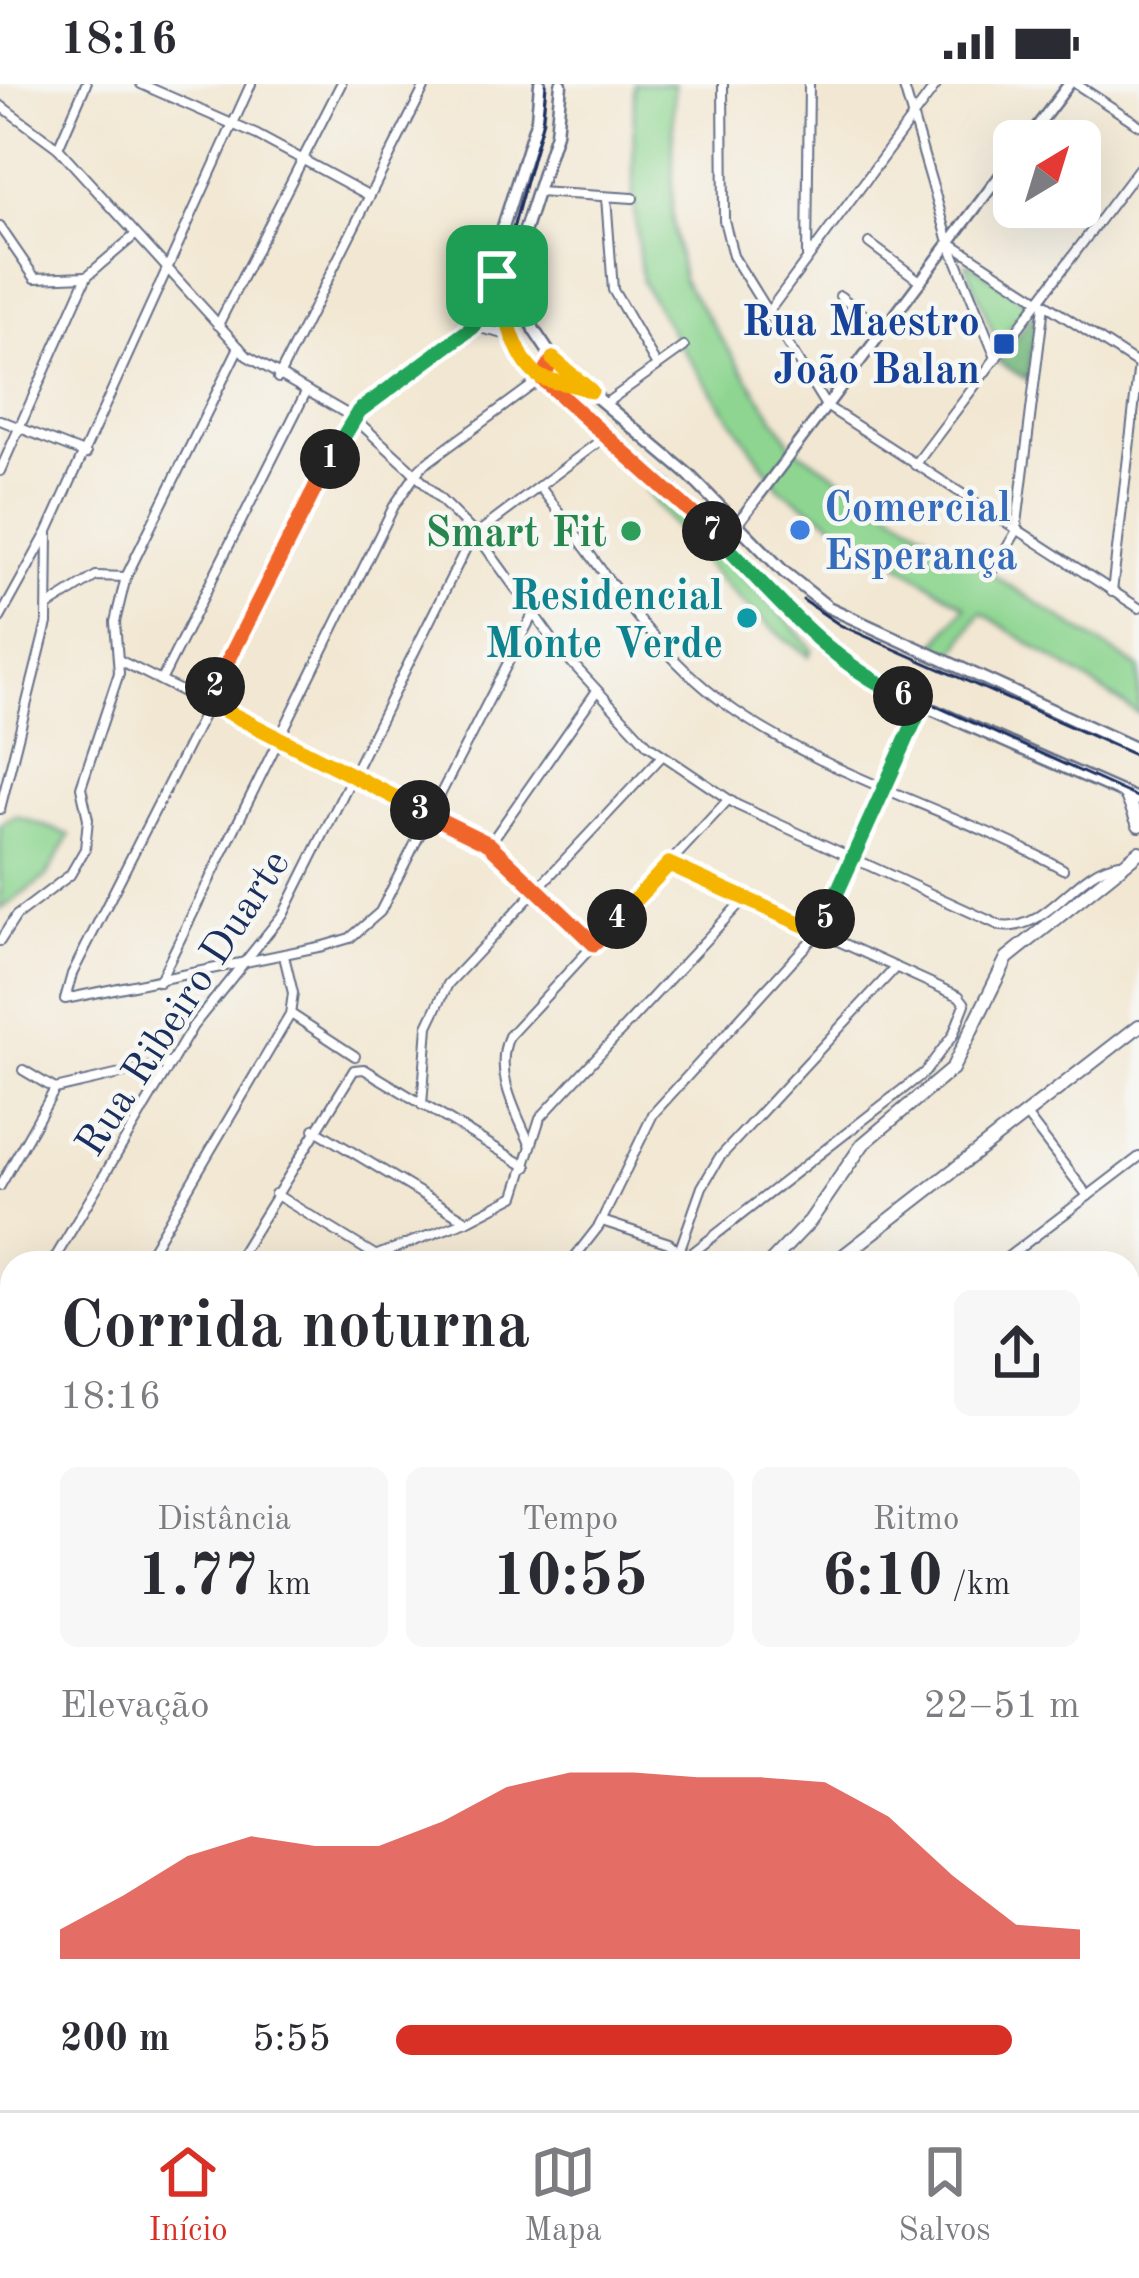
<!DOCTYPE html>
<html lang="pt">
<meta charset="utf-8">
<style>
:root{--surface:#fff;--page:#f7f7f7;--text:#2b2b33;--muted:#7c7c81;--line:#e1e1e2;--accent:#d93025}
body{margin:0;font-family:"Old Standard TT",serif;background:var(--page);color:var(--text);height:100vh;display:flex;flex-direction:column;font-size:45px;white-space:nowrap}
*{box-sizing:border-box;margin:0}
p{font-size:39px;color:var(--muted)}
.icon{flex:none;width:66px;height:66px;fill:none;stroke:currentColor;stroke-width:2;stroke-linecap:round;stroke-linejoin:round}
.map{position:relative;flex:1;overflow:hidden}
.panel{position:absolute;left:0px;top:1167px;width:1140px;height:861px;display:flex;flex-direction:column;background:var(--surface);border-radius:36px 36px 0 0;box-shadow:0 12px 48px #0002}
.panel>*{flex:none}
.needle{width:78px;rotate:38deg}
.fabs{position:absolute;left:993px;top:36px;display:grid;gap:24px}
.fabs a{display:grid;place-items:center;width:108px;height:108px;border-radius:18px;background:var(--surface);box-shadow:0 12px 48px #0002;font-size:60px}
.pin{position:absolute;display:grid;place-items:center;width:102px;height:102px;color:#fff;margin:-51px;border-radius:24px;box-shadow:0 6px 18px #0006}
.km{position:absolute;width:60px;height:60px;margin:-30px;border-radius:50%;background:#222;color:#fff;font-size:33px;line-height:60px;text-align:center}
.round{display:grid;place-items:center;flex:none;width:126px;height:126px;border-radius:18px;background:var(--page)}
.head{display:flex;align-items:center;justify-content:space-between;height:204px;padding:0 60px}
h1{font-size:66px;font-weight:700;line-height:90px}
.stats{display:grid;grid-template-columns:repeat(3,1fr);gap:18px;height:204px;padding:12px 60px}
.stats div{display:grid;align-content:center;border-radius:18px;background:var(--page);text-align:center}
.stats b{font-size:60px;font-weight:700}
.stats small{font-size:33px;font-weight:400}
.stats p{font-size:33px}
.chart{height:336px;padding:24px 60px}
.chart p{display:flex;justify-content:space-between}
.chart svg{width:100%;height:216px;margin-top:12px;fill:var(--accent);opacity:.7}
ul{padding:0 60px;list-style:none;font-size:39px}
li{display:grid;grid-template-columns:192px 144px 1fr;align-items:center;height:90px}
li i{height:30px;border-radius:15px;background:var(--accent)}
.status{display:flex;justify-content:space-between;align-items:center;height:84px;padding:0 60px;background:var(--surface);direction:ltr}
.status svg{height:33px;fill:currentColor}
.dock{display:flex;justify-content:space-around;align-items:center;height:168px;border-top:3px solid var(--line);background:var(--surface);font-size:33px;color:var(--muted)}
.dock a{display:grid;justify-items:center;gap:6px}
.dock .selected{color:var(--accent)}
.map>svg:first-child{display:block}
</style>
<div class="status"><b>18:16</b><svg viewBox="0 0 49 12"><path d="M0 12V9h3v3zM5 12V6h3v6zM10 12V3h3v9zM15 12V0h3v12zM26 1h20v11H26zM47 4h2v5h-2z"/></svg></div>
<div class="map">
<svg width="1139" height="2026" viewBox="0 0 1139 2026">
<rect width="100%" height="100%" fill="#f6f6f2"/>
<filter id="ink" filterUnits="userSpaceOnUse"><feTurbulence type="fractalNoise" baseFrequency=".00833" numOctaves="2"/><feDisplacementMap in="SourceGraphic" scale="24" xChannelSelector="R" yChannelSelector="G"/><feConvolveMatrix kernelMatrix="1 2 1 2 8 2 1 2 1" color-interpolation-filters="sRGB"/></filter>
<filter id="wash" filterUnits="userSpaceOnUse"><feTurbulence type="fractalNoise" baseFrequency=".004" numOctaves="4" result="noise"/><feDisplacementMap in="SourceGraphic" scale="48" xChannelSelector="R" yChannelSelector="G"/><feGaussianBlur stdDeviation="2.7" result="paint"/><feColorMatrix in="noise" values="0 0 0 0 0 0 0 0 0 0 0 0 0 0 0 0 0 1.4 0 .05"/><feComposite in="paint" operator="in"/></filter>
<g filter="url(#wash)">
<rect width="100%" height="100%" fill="#f2e7d2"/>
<g fill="#8dd590" stroke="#548277" stroke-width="3">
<path d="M634,0H674L672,133L683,196L794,364L1139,584V630L981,528L953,571L934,563L965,522L780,405L677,257L642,198L633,114Z"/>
<path d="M970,179L1029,220L997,259L966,180Z"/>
<path d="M651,401L791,540L812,565L809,572C737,523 697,472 645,406Z"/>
<path d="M16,732L70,751L46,793L0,826V741Z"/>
</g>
<path fill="#72b67a" stroke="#46726c" stroke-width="3" d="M1034,229L1036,230L1028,296L998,278Z"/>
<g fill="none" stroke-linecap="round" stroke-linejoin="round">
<g stroke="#5bbfda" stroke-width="3">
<path d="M609,1179H627"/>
<path d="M0,1610L10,1617"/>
<path d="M737,2016L744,2026"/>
</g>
</g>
</g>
<g filter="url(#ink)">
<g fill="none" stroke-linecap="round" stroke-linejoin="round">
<g stroke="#666f87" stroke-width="12">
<g id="minor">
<path d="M141,0L257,51L370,112"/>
<path d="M723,0L724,136L733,172L826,322L1139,524"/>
<path d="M903,0L949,158L996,274"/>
<path d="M1076,0L1139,41"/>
<path d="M0,21L58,64L247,272L354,334L408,383L479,454L560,566L648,661L737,721L1001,842C1050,848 1074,785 1120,779"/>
<path d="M58,64L86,0"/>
<path d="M537,108L633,114"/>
<path d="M606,113L613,206L657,282"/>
<path d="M0,143L35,194L87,192"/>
<path d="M869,159L920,197"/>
<path d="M951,159L1139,281"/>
<path d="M807,172L809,0"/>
<path d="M498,192L473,243L354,334L72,890L65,915L323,862L350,854L380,828L534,528"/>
<path d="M840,212L883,246"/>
<path d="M766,231L937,0"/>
<path d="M218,241L341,0"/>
<path d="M475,243L513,252"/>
<path d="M278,294L426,0"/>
<path d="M606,319L684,263"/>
<path d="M0,336L86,370"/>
<path d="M915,381L1139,84"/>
<path d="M0,387L87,192L134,152"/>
<path d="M539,402C598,476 646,562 724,619C825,693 954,725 1063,785"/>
<path d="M993,487L1016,448L1044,221"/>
<path d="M1112,508L1139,280"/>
<path d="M50,521L96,492L126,493"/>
<path d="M0,534L47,449"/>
<path d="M121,577L489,761L594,860"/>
<path d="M162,595L306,308"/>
<path d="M0,725L47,539L48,447L251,0"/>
<path d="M489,761L596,608"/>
<path d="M669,780L959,912L965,920L953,951L925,988L687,1173"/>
<path d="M0,857L16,832L70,791L85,765L88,735L81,703L119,589L115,538L126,493L239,263"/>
<path d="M159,898L394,422L421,383L541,295"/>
<path d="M291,930L355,972"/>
<path d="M23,986L55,1005"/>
<path d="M422,1021L428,942L448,900L662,672"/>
<path d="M1026,1031L1088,1112"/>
<path d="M314,1045L467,1137"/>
<path d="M531,1062C516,1028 493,988 509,952L728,716"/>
<path d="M0,1102L55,1005L172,978"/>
<path d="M275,1110L388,1179"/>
<path d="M602,1137L669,1159L691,1179"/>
<path d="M680,1165L702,1103L719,1074L896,883"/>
<path d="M52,1179L193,942L284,829L471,454L609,350"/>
<path d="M144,1179L290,931L293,909L284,872"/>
<path d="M235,1179L354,986L364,985L527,1083"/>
<path d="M356,1179L467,1137L515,1112L540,1034L744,815"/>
<path d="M570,1179L599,1142L653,1030L822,844L922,621"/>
<path d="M1000,1179L1139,1073"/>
<path d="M0,1224L12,1234"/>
<path d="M1128,1244L1139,1236"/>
<path d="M1128,1266L1139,1269"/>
<path d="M1128,1295L1139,1286"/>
<path d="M0,1329L12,1340"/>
<path d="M1128,1389L1139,1391"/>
<path d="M1128,1411L1139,1437"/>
<path d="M0,1432L12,1442"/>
<path d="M1128,1473L1139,1474"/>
<path d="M0,1487L12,1484"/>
<path d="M1128,1580L1139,1591"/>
<path d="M0,1587L12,1597"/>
<path d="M1128,1712L1139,1707"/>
<path d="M1139,1803L1133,1830L1139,1857"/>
<path d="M0,1866L12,1871"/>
<path d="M1128,1944L1134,1943"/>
<path d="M0,1963L12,1932"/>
<path d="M346,2016L369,2026"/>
<path d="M685,2016L691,2026"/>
<path d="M752,2016L758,2026"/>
<path d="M824,2016L826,2026"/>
<path d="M904,2016L906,2026"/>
<path d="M922,2016L924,2026"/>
<path d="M148,2026L152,2016"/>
<path d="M229,2026L233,2016"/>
<path d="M315,2026L319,2016"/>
<path d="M993,2026V2016"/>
<path d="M1076,2026L1077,2016"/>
</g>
</g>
<g stroke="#666f87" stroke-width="14">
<g id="tertiary">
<path d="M1026,57L1069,0"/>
<path d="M738,439L1014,73"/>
<path d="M1128,1807L1139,1812"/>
<path d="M62,2026L66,2016"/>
</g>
</g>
<g stroke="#666f87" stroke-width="15">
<g id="secondary">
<path d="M0,1770L12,1776"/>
<path d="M0,1781L12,1786"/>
<path d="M549,2016L566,2026"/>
<path d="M578,2020L603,2026"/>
</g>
</g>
<g stroke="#666f87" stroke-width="15">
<g id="primary">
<path d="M540,0L537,35L497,162L507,236L532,284L686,419L834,573L922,621L1139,716"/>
<path d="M561,0L556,49L520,161L519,200L534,246L556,279L689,391L784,488L828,523L1139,666"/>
<path d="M552,274L541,295L577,301"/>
<path d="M707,437L726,446L738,439"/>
</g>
</g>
<g stroke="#666f87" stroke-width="16">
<g id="trunk">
<path d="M1127,712L1139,741"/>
<path d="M770,1179L810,1137L863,1060L952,985L1007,874L1139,768"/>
<path d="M834,1179L1139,942"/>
<path d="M0,1633L12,1630"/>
<path d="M0,1664L12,1662"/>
</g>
</g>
<use href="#minor" stroke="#fff" stroke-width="8"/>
<use href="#tertiary" stroke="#fff" stroke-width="9"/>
<use href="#secondary" stroke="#fff" stroke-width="10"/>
<use href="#primary" stroke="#fff" stroke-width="10"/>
<use href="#trunk" stroke="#fff" stroke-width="12"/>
<g stroke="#1b2f5e" stroke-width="3">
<path d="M546,0L542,39L505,174L511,234L525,265L543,289L671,397L849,576L874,594L1139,714"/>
<path d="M803,516L840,541L1139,673"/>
</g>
</g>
</g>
<g fill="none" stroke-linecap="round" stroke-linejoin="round" filter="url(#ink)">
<g stroke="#fff" stroke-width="24">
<path id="split-1" d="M330,375L359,327L473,243L497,192"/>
</g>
<g stroke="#fff" stroke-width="24">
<path id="split-2" d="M215,603L330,375"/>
</g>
<g stroke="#fff" stroke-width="24">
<path id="split-3" d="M215,603L208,618L420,726"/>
</g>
<g stroke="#fff" stroke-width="24">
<path id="split-4" d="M420,726L489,760L594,860L617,835"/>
</g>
<g stroke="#fff" stroke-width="24">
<path id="split-5" d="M617,835L669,780L819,848L825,835"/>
</g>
<g stroke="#fff" stroke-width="24">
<path id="split-6" d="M825,835L922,621L903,612"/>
</g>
<g stroke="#fff" stroke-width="24">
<path id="split-7" d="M712,447C773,510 823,574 903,612"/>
</g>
<g stroke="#fff" stroke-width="24">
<path id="split-8" d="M553,275L542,295L712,447"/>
</g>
<g stroke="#fff" stroke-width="24">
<path id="split-9" d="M497,192C501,218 517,287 545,295C561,300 575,299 591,307L553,275"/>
</g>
<use href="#split-1" stroke="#22a559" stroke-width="15"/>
<use href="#split-2" stroke="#f0652b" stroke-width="15"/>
<use href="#split-3" stroke="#f5b400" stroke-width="15"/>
<use href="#split-4" stroke="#f0652b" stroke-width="15"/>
<use href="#split-5" stroke="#f5b400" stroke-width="15"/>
<use href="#split-6" stroke="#22a559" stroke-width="15"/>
<use href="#split-7" stroke="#22a559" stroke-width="15"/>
<use href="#split-8" stroke="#f0652b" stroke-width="15"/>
<use href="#split-9" stroke="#f5b400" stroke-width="15"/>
</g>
<rect fill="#1a4fb4" stroke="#f6f6f2" stroke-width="4.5" x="992" y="248" width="24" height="24" rx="6"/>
<circle fill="#3f7fe0" stroke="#f6f6f2" stroke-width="4.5" cx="800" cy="446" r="12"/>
<circle fill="#2e9e5b" stroke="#f6f6f2" stroke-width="4.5" cx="631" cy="447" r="12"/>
<circle fill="#0f9aa8" stroke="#f6f6f2" stroke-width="4.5" cx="747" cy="534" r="12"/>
<g text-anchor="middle" stroke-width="9" stroke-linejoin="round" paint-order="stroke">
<g font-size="42" font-weight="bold" fill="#164399" stroke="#f6f6f2" text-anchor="end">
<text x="980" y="251">Rua Maestro<tspan x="980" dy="48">João Balan</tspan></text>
</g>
<g font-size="42" font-weight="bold" fill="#366cbe" stroke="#f6f6f2" text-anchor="start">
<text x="824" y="437">Comercial<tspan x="824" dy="48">Esperança</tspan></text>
</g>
<g font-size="42" font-weight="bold" fill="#27864d" stroke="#f6f6f2" text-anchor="end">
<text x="607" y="462">Smart Fit</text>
</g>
<g font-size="42" font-weight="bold" fill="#0d838f" stroke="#f6f6f2" text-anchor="end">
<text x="723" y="525">Residencial<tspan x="723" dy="48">Monte Verde</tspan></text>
</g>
<g font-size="42" fill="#1b2f5e" stroke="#f6f6f2">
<text transform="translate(181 918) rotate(-57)" y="15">Rua Ribeiro Duarte</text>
</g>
</g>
</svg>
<div class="fabs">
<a><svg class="needle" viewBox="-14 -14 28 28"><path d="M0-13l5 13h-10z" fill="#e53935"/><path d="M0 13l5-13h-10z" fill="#7c7c81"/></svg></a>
</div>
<div class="pin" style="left:497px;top:192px;background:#1e9e55"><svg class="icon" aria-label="arrive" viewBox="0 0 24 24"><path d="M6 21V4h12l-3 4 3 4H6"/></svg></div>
<b class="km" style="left:330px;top:375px">1</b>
<b class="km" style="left:215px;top:603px">2</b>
<b class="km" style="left:420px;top:726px">3</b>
<b class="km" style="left:617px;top:835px">4</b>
<b class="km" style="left:825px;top:835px">5</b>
<b class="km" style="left:903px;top:612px">6</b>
<b class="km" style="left:712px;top:447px">7</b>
<section class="panel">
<div class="head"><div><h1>Corrida noturna</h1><p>18:16</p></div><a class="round"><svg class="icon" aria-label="share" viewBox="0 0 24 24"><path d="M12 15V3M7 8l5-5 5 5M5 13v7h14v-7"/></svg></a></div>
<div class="stats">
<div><p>Distância</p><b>1.77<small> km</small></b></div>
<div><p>Tempo</p><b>10:55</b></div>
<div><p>Ritmo</p><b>6:10<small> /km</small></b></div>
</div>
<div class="chart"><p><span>Elevação</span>22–51 m</p>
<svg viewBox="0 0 160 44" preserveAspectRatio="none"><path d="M0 44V38L10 31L20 23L30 19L40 21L50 21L60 16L70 9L80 6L90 6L100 7L110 7L120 8L130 15L140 27L150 37L160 38V44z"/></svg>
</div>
<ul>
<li><b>200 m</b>5:55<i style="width:90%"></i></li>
</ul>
</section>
</div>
<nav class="dock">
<a class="selected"><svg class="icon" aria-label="home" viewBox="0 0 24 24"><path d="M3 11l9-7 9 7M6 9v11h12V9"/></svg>Início</a>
<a><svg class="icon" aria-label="map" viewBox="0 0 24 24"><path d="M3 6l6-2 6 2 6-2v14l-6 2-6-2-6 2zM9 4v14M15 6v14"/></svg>Mapa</a>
<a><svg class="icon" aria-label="saved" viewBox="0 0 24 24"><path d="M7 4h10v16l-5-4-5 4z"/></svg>Salvos</a>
</nav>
